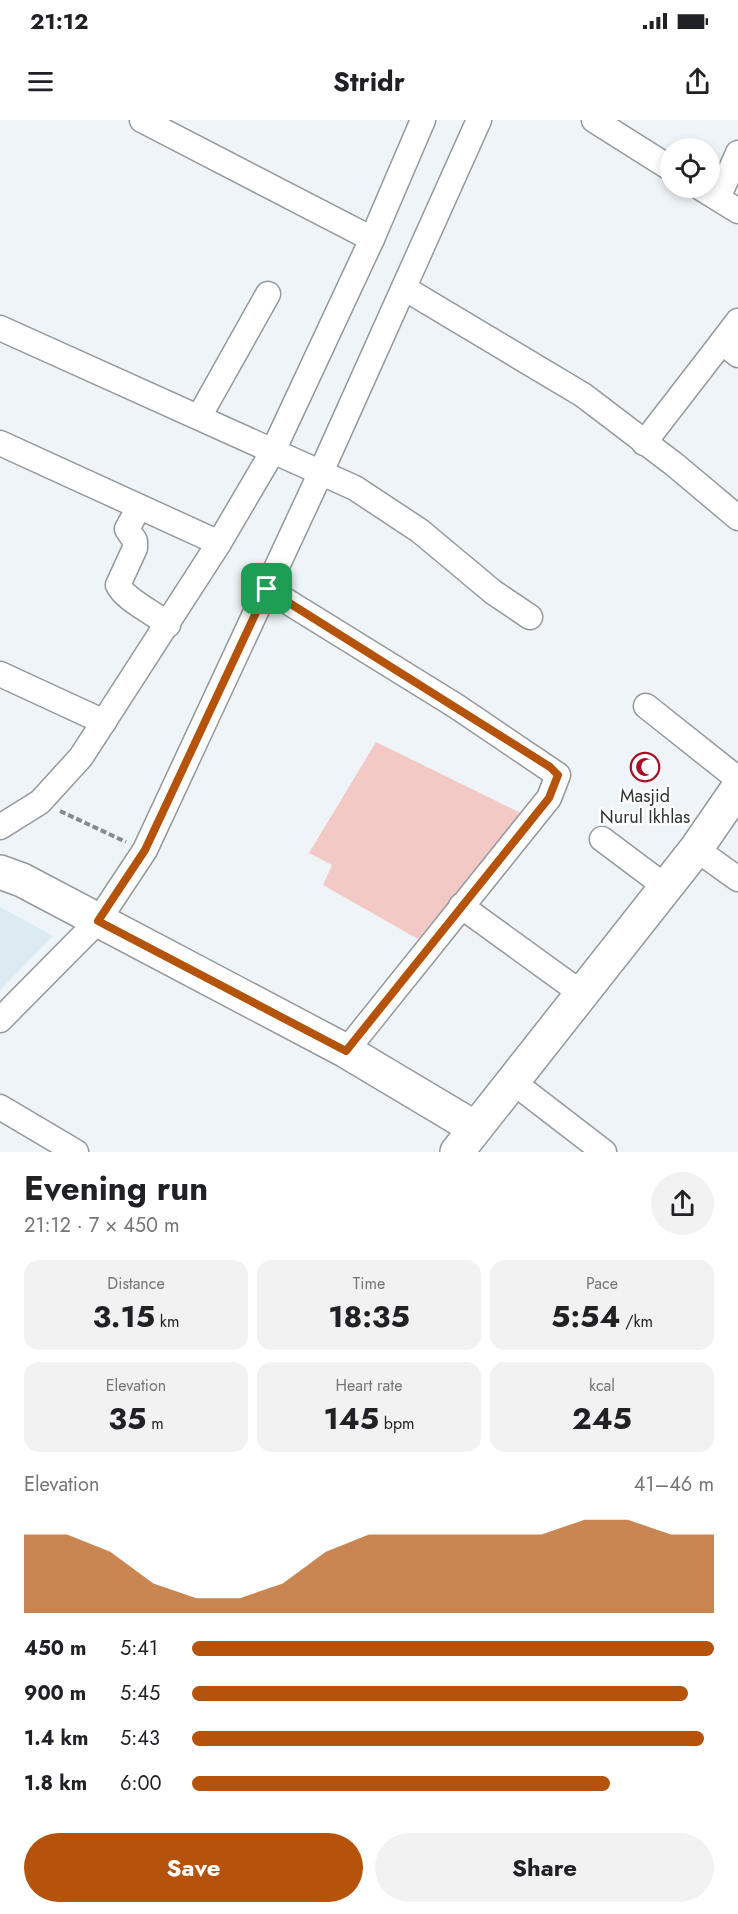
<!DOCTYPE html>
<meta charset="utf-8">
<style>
:root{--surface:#fff;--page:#f2f2f2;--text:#202124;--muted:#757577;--accent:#b45309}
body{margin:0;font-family:Jost,sans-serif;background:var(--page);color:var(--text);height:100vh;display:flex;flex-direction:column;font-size:22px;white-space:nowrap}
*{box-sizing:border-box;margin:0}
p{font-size:20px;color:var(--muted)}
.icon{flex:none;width:33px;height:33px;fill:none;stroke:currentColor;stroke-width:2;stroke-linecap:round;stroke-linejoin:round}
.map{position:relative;height:1032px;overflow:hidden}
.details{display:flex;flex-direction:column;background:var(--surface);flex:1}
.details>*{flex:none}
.tools{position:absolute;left:660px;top:18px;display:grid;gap:12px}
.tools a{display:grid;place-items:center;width:60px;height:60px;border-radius:50%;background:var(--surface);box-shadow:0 3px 9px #0003;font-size:30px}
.pin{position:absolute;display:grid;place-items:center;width:51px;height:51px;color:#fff;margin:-26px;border-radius:12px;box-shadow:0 3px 9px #0006}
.round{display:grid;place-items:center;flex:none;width:63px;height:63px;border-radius:32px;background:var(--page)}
.overview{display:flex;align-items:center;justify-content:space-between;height:102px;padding:0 24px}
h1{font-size:33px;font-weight:700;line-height:45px}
.stats{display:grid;grid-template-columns:repeat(3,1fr);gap:9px;height:102px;padding:6px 24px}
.stats div{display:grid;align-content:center;border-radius:15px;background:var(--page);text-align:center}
.stats b{font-size:30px;font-weight:700}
.stats small{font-size:16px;font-weight:400}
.stats p{font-size:16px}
.chart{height:168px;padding:12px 24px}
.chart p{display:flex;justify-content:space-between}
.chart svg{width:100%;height:108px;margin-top:6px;fill:var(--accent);opacity:.7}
.primary-button{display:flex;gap:12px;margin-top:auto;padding:12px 24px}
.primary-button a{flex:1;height:69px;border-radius:36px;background:var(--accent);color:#fff;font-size:24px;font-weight:700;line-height:69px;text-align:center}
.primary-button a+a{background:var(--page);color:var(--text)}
ul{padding:0 24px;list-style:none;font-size:20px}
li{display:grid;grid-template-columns:96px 72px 1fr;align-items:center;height:45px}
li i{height:15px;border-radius:8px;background:var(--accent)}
.status{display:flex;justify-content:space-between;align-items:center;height:42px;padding:0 30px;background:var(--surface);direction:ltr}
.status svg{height:16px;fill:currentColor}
header{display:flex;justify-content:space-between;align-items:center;height:78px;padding:0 24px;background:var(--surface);font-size:27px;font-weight:700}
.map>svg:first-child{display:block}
</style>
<div class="status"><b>21:12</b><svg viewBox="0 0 49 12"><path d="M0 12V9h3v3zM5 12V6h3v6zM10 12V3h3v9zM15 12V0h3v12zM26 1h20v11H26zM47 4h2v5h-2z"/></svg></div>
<header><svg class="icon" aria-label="menu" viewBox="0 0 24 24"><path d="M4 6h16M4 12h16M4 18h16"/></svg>Stridr<svg class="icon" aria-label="share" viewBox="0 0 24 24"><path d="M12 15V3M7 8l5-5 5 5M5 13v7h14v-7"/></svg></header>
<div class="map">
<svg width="738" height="1032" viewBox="0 0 738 1032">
<rect width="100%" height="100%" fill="#eef4f7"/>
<path fill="#dceaf1" d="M0,787L53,816L0,870Z"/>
<path fill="#f3c9c6" d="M376,622L523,694L418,819L323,765L332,745L309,733Z"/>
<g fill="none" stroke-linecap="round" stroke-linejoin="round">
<g stroke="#94999c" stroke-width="27">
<g id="minor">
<path d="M142,0L372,119"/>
<path d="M594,0L670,48"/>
<path d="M701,68L738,91"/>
<path d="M718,78L738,33"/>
<path d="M404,168L583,275L675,345L738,398"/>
<path d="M738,201L722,222L738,235"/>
<path d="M0,208L355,368L420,411L493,472L530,497"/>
<path d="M199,297L268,174"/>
<path d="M0,323L219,423"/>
<path d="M644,323L722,222"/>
<path d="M139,387L127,409L135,421V428L118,465C125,480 155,493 168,505"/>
<path d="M267,469L456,586L558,655L549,678L346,931"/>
<path d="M0,554L104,602"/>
<path d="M646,586L738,659"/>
<path d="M0,707L40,682L81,637L219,423L273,331L372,119L423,0"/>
<path d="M602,719L666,767"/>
<path d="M696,729L738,759"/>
<path d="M461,786L581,873"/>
<path d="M0,900L98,801L145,730L321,352L479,0"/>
<path d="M513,962L604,1032"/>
<path d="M0,987L76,1032"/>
</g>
</g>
<g stroke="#94999c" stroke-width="36">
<path id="secondary" d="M0,752L22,760L346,931L475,1008"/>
</g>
<g stroke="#94999c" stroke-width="36">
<path id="trunk" d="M457,1032L696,729L738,668"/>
</g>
<path stroke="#868a8c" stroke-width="4" stroke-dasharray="6 3" stroke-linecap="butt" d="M60,691L126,722"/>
<use href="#minor" stroke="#fff" stroke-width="24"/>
<use href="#secondary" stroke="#fff" stroke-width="33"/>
<use href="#trunk" stroke="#fff" stroke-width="33"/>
</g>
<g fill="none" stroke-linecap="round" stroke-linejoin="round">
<g stroke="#fff" stroke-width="12">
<path id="route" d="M267,469L550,647L558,655L549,678L346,931L98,801L145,730Z"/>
</g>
<use href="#route" stroke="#b45309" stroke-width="8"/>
</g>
<defs>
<g id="mosque-ring" transform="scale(1.5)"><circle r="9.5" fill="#fff" stroke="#a81026" stroke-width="1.5"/><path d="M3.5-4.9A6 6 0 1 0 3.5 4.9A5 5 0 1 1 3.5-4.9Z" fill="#a81026"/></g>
</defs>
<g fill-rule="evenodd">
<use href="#mosque-ring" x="645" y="647"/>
</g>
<g text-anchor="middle" stroke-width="5" stroke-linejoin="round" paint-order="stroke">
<g font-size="18" fill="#303334" stroke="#fff">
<text x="645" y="682">Masjid<tspan x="645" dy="21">Nurul Ikhlas</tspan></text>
</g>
</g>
</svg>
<div class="tools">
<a><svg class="icon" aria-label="locate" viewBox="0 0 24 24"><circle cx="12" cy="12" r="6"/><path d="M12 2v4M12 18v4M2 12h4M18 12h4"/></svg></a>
</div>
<div class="pin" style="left:267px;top:469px;background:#1e9e55"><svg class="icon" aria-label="arrive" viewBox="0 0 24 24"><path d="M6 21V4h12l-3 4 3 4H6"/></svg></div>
</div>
<section class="details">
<div class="overview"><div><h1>Evening run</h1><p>21:12 · 7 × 450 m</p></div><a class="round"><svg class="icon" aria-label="share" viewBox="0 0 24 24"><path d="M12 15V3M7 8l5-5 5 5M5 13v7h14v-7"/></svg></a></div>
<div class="stats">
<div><p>Distance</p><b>3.15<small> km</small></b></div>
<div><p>Time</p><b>18:35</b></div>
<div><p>Pace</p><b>5:54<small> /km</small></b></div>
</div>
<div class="stats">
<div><p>Elevation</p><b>35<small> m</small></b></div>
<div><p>Heart rate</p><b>145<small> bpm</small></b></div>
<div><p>kcal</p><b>245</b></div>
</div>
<div class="chart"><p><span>Elevation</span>41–46 m</p>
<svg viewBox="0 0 160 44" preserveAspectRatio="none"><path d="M0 44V12L10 12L20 19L30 32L40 38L50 38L60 32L70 19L80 12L90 12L100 12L110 12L120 12L130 6L140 6L150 12L160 12V44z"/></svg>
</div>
<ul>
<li><b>450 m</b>5:41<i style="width:100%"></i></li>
<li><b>900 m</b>5:45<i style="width:95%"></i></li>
<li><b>1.4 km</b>5:43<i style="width:98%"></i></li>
<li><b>1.8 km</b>6:00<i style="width:80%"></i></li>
</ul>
<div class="primary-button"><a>Save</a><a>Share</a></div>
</section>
